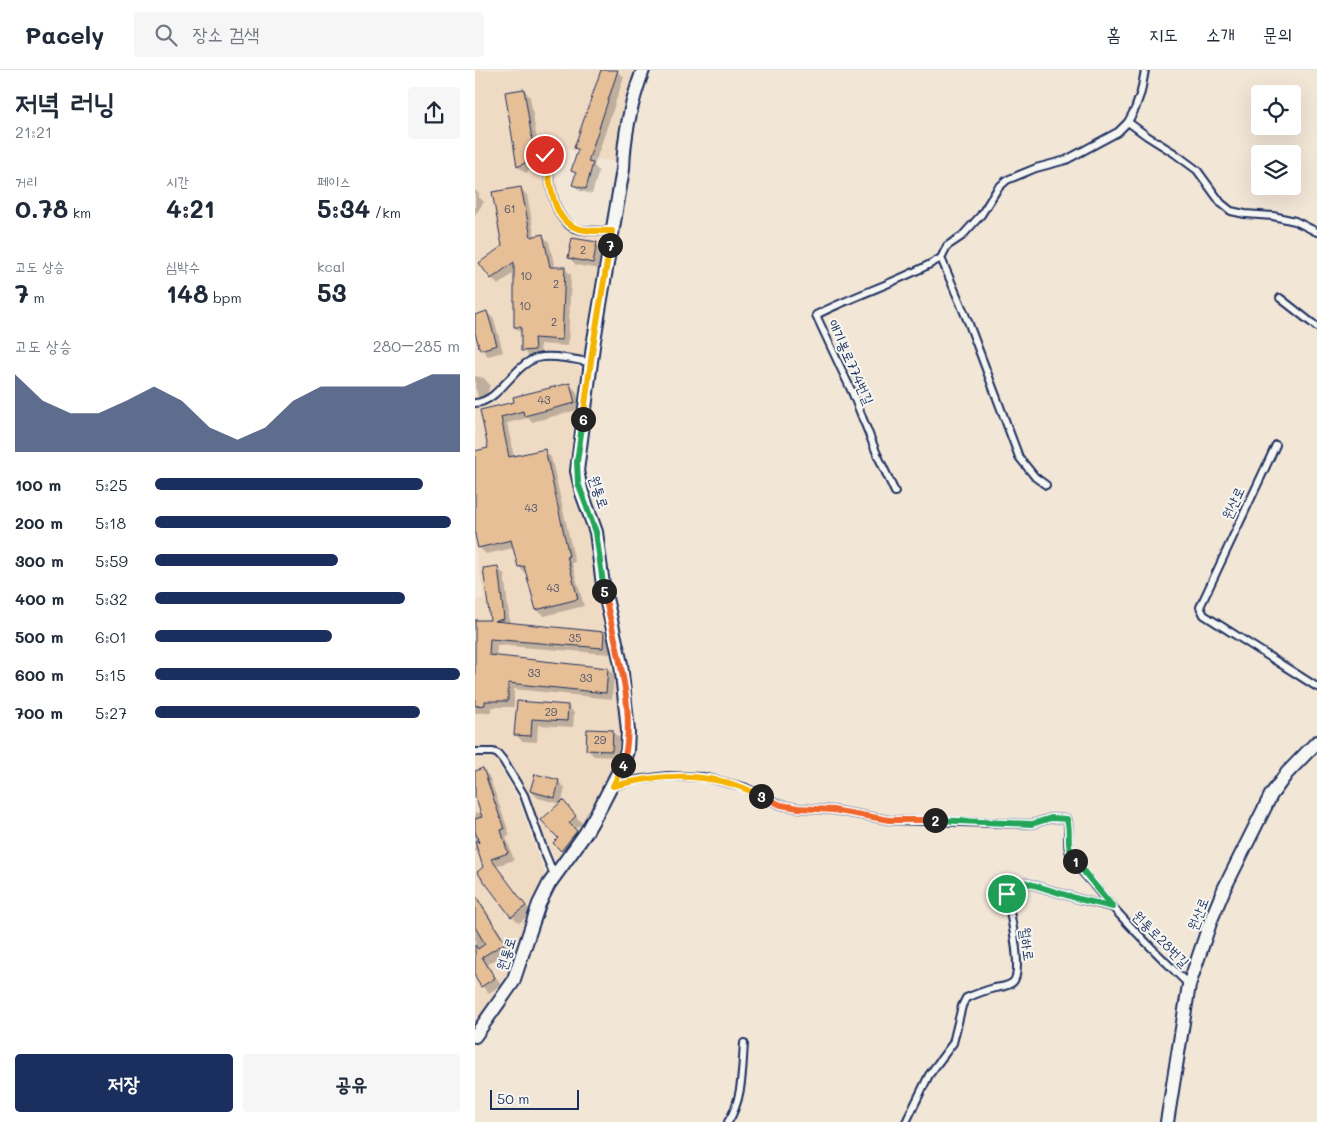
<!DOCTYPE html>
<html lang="ko">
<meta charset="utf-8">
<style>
:root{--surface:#fff;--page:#f6f6f7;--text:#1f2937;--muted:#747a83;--line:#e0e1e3;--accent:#1b2f5e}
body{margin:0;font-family:Mali,"Poor Story",sans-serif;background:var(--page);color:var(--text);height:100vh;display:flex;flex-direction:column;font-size:19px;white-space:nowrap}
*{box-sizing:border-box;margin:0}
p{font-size:16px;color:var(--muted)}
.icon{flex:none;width:28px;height:28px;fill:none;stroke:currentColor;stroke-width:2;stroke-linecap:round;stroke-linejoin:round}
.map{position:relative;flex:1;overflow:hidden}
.details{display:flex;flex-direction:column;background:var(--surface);width:475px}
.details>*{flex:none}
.fabs{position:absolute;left:776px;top:15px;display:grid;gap:10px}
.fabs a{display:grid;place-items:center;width:50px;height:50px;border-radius:5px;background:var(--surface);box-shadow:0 5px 20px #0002;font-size:25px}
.scale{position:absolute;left:15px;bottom:12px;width:89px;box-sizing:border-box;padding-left:5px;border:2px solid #1b2f5e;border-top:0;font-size:14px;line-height:18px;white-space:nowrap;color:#1b2f5e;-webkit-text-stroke:4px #f6f6f2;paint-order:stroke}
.pin{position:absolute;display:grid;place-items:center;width:42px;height:42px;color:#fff;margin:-21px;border:2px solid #fff;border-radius:50%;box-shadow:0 1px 5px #0007}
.km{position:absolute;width:25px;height:25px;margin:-12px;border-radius:50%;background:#222;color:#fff;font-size:14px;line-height:25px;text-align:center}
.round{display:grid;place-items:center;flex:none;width:52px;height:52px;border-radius:5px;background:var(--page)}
.headline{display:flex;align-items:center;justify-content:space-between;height:85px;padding:0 15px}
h1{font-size:28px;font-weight:700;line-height:38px}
.metrics{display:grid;grid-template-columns:repeat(3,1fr);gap:8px;height:85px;padding:5px 15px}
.metrics div{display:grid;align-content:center}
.metrics b{font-size:25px;font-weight:700}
.metrics small{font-size:14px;font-weight:400}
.metrics p{font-size:14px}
.chart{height:140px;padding:10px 15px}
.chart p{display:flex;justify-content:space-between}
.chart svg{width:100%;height:90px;margin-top:5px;fill:var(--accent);opacity:.7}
.action{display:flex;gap:10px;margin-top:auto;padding:10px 15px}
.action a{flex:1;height:58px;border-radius:5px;background:var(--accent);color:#fff;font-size:20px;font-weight:700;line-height:58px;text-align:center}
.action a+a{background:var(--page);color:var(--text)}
ul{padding:0 15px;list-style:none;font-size:16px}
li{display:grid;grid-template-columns:80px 60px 1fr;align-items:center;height:38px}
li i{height:12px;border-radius:6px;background:var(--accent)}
header{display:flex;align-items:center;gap:30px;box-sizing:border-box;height:70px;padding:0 25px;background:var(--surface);border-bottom:1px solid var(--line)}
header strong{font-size:24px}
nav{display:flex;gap:28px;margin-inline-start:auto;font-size:18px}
.search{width:350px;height:45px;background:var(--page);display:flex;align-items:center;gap:12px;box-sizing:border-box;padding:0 18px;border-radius:5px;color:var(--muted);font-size:19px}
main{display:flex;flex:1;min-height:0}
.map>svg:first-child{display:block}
</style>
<header>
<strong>Pacely</strong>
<div class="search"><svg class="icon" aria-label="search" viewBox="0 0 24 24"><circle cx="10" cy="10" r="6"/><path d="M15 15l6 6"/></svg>장소 검색</div>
<nav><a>홈</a><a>지도</a><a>소개</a><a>문의</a></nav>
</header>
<main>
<section class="details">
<div class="headline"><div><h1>저녁 러닝</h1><p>21:21</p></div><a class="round"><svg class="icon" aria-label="share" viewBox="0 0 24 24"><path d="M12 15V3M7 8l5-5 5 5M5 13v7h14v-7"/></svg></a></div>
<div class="metrics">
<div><p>거리</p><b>0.78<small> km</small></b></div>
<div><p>시간</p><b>4:21</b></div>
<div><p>페이스</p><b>5:34<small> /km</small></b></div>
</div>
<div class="metrics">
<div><p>고도 상승</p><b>7<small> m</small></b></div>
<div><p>심박수</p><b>148<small> bpm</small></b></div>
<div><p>kcal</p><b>53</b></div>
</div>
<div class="chart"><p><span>고도 상승</span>280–285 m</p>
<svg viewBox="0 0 160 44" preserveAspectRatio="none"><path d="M0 44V6L10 19L20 25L30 25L40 19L50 12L60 19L70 32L80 38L90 32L100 19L110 12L120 12L130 12L140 12L150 6L160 6V44z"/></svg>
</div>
<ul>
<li><b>100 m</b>5:25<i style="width:88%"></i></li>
<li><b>200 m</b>5:18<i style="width:97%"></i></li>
<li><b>300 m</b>5:59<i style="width:60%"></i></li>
<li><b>400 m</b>5:32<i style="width:82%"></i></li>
<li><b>500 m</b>6:01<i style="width:58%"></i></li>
<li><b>600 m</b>5:15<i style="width:100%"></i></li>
<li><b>700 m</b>5:27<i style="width:87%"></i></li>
</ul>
<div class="action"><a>저장</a><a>공유</a></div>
</section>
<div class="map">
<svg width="842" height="1052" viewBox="0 0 842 1052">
<rect width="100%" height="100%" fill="#f2e6d7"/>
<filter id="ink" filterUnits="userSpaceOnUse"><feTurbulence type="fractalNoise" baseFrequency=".02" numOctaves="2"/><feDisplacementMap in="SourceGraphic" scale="10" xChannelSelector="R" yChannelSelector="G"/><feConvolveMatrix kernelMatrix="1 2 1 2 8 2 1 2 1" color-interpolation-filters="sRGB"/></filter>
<g filter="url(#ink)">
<g fill="#efdac4">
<path d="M0,0H152L159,3L152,30L140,91L122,89L87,77L79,79L77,82L86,136L89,143L100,153L110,156L133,157L110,284L107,285L64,282L56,284L45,292L14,324L6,329H0Z"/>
<path d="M73,292L103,296L107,303L98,396L115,459L146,623L148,674L144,690L107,763L84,789L78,786L49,717L29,681L26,679L0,678V531L9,527L0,479V337L13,335L19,331L50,301L61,295Z"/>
<path d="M0,687H16L21,689L43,729L70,805L34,908L0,958Z"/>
</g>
<g fill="#0003">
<path d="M127,0H140L149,7L119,96L124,101L117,124L105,121L99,115L102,105L98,101L104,80L101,77Z"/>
<path d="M49,20L55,27L66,95L50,103L43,97L31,23Z"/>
<path d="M45,118L52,125L60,167L68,166L74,172L80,198L90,199L96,205L93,276L65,274L66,287H54L48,280L47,264L40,257V202L23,215L17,208L29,176Z"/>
<path d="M0,120L5,125L3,126L9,132L0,145Z"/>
<path d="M121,173L128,180L125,199L101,195L95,188Z"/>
<path d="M12,243L19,249L28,282L13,286L6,279L0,258V246Z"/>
<path d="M0,306L9,308L15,315L9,332L3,327L1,318L0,321Z"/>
<path d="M94,314L101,321L106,339L57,352L53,348L32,353L39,387L69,381L76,387L100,492L97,493L109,536L69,546L62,540L52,503H50L44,497L39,478L11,484L4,477L0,460V382L15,379L6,341L40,333Z"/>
<path d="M22,498L29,504L35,554L129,563L136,570L135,584L22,575L21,587L133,599L139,605L137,629L39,619V637H16V642L0,643V551L16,552Z"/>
<path d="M43,633L93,636L99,643L98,657L63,655L62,672L47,671L41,665Z"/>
<path d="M138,662L144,668L143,687L119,686L112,679Z"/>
<path d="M8,700L14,706L35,765L31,767L39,790L21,796L57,843L44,853L37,846L10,797L5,782L0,781V743H8L0,723V702Z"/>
<path d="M61,705L84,712L90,718L87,731L107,753L99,760L108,769L93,787L80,773L85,768L86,734L63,728L56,721Z"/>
<path d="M0,823L36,880L13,894L26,915L14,923L7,916L0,904Z"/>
</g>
<g fill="#e7bf97" stroke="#1b2f5e">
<path d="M126,0H143L113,92L118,93L111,119L97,115L101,103L96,101L103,79L99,78Z"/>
<path d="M49,19L60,88L42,97L30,22Z"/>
<path d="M46,117L56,167L68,164L75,197H90L87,270L59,268L60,280L46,281V257H39V192L16,209L4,193L27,176L17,122Z"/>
<path d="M97,168L122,172L118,193L93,188Z"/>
<path d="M12,241L22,275L5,280L0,263V245Z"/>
<path d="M95,313L100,333L49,346L48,341L26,347L34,387L70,379L94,486H92L103,529L61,540L49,496L43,497L36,470L3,478L0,465V381L13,378L5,340L39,332L38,327Z"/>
<path d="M23,496L29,549L20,551L129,562L128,578L15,569L14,585L133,598L131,623L33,613V631H10V635L0,636V550H15L8,498Z"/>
<path d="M42,631L93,635L92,651L57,649L56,666L39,665Z"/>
<path d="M112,659L138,660L137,681L111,680Z"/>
<path d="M8,698L29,759L26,760L33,783L16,789L51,836L36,847L2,802L8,797L0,772L1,770L4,773L0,761V749L7,747L0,726V701Z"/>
<path d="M60,704L84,710L80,728L55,721Z"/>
<path d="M88,730L101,746L94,753L102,761L86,781L78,773L83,768L66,750Z"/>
<path d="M0,825L30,873L7,887L20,908L6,917L0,907V875L3,879L10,874L0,857Z"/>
</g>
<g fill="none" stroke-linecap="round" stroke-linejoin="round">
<g stroke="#1b2f5e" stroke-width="10">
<g id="service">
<path d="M653,52L672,66L699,83L722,100L746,133L756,141L770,144L798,146L820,151L842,162"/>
<path d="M70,85C75,106 76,148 99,158C110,162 125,161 137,161"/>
<path d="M805,228L842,257"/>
<path d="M0,333C24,332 38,295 62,288C78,284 99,290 115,292"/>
<path d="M801,375L725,537L729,545L842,617"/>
<path d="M571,415L560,407L544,387L494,254L466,188L472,176L487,166L506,145L523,118L532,110L561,98L591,90L643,62L653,52L660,39L666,22L670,0"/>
<path d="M420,422L402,384L377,322L341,245C382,224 427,211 466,188"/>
<path d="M0,682H18L23,684L28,690L49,725L69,781L79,805"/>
<path d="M138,716L161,710L192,706L229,707L269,717L306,735L323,738L358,740L414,750L557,754L576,748L592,749C596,760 590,772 595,783C600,795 610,805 618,814C647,850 681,882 714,915"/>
<path d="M253,1052C268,1029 267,999 269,973"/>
<path d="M431,1052L454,1005L478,973L487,936L491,928C499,925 508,921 516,919C523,917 533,917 538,912C549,902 534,840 532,824C535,815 540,814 549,812L604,829L636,837"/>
</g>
</g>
<g stroke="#1b2f5e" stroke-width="16">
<g id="minor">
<path d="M0,966L38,912L64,834L74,814L110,764L126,736L147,695L152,681L153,661L146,594L128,515L121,462L107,423L102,401L118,276L148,99C149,65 156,32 168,0"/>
<path d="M692,1052L714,915L736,850L749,819L796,725L812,703L842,672"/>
</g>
</g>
<use href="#service" stroke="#f6f6f2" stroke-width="6"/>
<use href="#minor" stroke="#f6f6f2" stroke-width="12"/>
</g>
</g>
<g fill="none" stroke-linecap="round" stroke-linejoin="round" filter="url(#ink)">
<g stroke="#fff" stroke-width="10">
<path id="split-1" d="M532,824C535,815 540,813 549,812L604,829L638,837L600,791"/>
</g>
<g stroke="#fff" stroke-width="10">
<path id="split-2" d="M460,750L557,754L576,748L592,749C597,765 589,772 600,791"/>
</g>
<g stroke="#fff" stroke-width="10">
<path id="split-3" d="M286,726L306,735L323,738L358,740L414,750H460"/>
</g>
<g stroke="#fff" stroke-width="10">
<path id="split-4" d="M148,695L138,716C188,703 240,701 286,726"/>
</g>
<g stroke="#fff" stroke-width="10">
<path id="split-5" d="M129,521C140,576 163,640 148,695"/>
</g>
<g stroke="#fff" stroke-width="10">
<path id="split-6" d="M108,349L102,392L103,413L121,462L129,521"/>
</g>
<g stroke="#fff" stroke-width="10">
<path id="split-7" d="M108,349L118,276L135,175"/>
</g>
<g stroke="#fff" stroke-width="10">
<path id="split-8" d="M70,85C75,107 76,148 99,157C110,162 125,161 137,161L135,175"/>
</g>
<use href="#split-1" stroke="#22a559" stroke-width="6"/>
<use href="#split-2" stroke="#22a559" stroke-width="6"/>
<use href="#split-3" stroke="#f0652b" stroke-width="6"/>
<use href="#split-4" stroke="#f5b400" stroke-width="6"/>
<use href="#split-5" stroke="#f0652b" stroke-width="6"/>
<use href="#split-6" stroke="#22a559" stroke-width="6"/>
<use href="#split-7" stroke="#f5b400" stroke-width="6"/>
<use href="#split-8" stroke="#f5b400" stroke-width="6"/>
</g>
<g text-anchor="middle" stroke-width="4" stroke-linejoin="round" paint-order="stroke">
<g font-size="11" fill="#4e536c">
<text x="35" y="143">61</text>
<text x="108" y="184">2</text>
<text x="51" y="210">10</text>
<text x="81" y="218">2</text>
<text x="50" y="240">10</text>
<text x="79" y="256">2</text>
<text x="69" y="334">43</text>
<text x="56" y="442">43</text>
<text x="78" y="522">43</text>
<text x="100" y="572">35</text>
<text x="59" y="607">33</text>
<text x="111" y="612">33</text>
<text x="76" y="646">29</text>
<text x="125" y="674">29</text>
</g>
<g font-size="14" fill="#1b2f5e" stroke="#f6f6f2">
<text transform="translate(376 292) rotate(66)" y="5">애기봉로774번길</text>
<text transform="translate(124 422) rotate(72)" y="5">원통로</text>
<text transform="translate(758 433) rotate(-65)" y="5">원산로</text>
<text transform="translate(723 844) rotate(-69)" y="5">원산로</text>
<text transform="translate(686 869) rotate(45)" y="5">원통로28번길</text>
<text transform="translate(552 874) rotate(82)" y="5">월하로</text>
<text transform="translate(31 884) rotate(-73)" y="5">원통로</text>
</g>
</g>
</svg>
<div class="fabs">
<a><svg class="icon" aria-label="locate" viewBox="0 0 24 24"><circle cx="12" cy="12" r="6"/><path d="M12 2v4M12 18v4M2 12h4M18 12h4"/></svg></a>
<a><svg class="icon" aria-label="layers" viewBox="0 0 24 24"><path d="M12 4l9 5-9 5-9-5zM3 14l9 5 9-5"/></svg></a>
</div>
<div class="scale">50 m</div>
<div class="pin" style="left:532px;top:824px;background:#1e9e55"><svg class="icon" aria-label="arrive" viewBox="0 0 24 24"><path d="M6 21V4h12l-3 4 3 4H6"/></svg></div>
<div class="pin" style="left:70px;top:85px;background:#d93025"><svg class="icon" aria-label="check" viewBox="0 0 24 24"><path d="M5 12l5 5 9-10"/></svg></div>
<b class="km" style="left:600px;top:791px">1</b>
<b class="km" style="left:460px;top:750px">2</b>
<b class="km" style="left:286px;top:726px">3</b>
<b class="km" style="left:148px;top:695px">4</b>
<b class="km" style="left:129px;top:521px">5</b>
<b class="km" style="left:108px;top:349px">6</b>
<b class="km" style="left:135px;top:175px">7</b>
</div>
</main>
